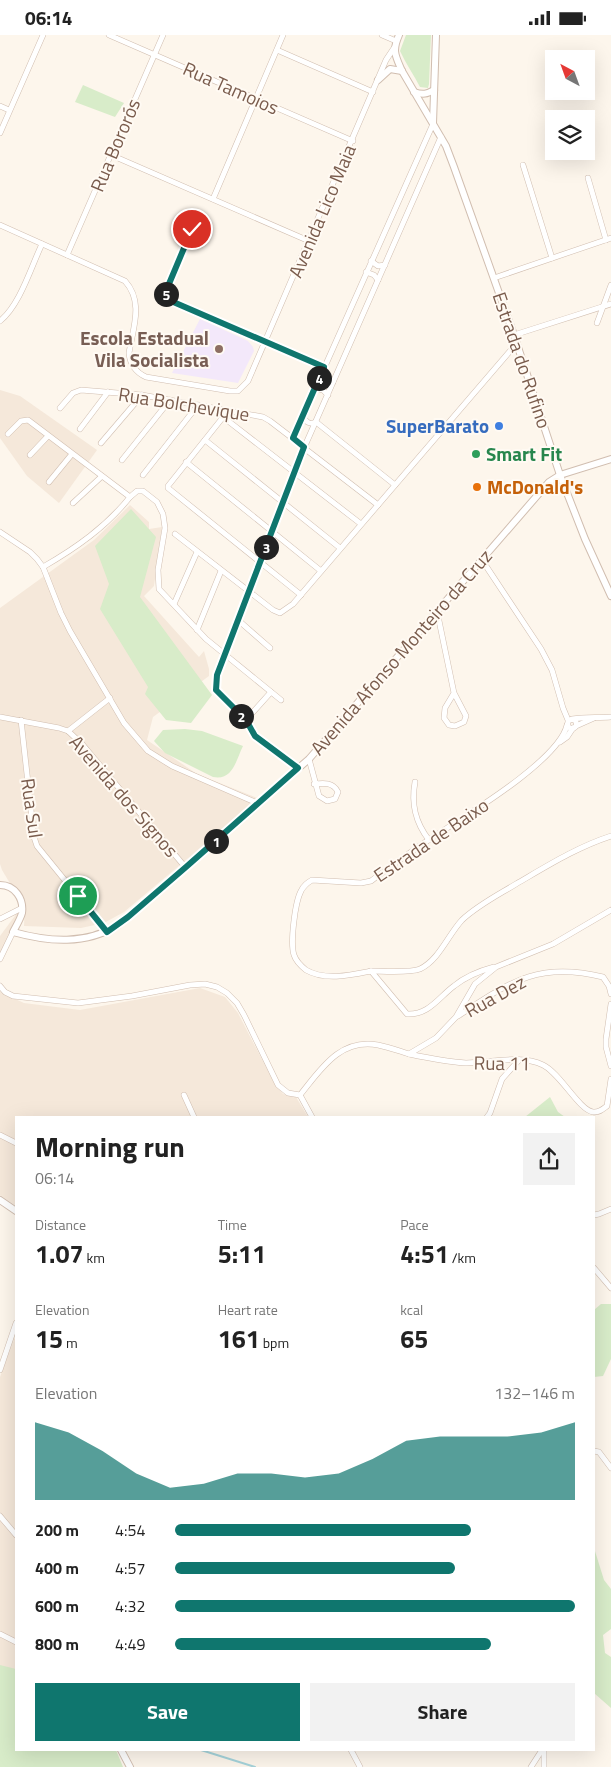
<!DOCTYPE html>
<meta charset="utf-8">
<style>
:root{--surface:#fff;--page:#f2f2f2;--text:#222;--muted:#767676;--accent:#0f766e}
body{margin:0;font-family:"Titillium Web",sans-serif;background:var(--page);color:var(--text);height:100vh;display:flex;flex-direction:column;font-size:19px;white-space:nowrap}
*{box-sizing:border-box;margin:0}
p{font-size:16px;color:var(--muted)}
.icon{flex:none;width:28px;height:28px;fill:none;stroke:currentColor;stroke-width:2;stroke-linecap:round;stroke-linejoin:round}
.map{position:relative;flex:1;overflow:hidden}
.drawer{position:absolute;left:15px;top:1081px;width:580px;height:635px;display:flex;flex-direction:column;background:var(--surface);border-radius:0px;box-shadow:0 5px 20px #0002}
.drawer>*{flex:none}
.needle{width:32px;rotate:319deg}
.fabs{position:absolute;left:545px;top:15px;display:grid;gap:10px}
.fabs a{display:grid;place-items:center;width:50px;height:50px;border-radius:0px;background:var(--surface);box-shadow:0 5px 20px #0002;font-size:25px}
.pin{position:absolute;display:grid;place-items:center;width:42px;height:42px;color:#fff;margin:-21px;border:2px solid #fff;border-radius:50%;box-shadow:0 1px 5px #0007}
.km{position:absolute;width:25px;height:25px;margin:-12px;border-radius:50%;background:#222;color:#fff;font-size:14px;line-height:25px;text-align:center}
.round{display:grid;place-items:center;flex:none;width:52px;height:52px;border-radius:0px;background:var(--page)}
.summary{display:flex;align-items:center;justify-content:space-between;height:85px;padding:0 20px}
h1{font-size:28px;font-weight:700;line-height:38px}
.metrics{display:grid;grid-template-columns:repeat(3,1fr);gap:8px;height:85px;padding:5px 20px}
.metrics div{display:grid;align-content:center}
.metrics b{font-size:25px;font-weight:700}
.metrics small{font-size:14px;font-weight:400}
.metrics p{font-size:14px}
.chart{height:140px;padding:10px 20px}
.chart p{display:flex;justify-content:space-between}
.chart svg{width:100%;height:90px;margin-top:5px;fill:var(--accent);opacity:.7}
.cta{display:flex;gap:10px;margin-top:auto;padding:10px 20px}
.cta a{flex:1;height:58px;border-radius:0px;background:var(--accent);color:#fff;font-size:20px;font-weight:700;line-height:58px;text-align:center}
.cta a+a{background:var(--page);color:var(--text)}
ul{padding:0 20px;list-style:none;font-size:16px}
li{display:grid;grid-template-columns:80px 60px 1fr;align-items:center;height:38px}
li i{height:12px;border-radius:6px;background:var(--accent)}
.status{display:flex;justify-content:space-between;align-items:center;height:35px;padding:0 25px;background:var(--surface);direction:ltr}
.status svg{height:14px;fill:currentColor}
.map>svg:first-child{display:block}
</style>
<div class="status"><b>06:14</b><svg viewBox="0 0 49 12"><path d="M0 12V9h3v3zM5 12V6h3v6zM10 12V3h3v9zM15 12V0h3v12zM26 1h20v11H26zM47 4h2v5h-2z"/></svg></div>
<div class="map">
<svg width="611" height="1732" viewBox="0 0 611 1732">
<rect width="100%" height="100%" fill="#fdf6ec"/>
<g fill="#f5e8da">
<path d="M0,355L20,361L97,415L59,468L27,441L0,403Z"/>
<path d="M130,470L149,487V494L162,492L154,551L144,561L199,622L204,616L209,634V641L153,682L147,705L197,739L257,763L211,804L124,877L104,888L81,893L24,891L25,865L19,856L11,850L2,835L0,829V573L94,505Z"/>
<path d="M23,870L14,890L0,918V901Z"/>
<path d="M200,953L225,962L238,978L274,1048L283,1059L296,1062L308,1082H16V1171L0,1160V956L2,958L24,968L80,975Z"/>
<path d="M16,1299V1675L0,1664V1342Z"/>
</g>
<path fill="#f3e8fa" d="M200,284L248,306L253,312L254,316L238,348L172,338Z"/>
<g fill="#d8ecc9">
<path d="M406,0H431L429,49L428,53L420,52C414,40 406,29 400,16Z"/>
<path d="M83,50L124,68L115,82L75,67Z"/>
<path d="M131,474L156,502L140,562L212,660L191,688L166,685L145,659L148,652L100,574L109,549L95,511Z"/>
<path d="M185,694L202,696L243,711C236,725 233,746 213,742L165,718L154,706L163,695Z"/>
<path d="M550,1062L558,1077L565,1082H525Z"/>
<path d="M601,1269H611V1324L603,1341L594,1342V1275Z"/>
<path d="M594,1513L604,1545L611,1554V1594L603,1600L605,1618L611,1622V1673L594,1658Z"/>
<path d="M0,1630L16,1634V1715H116L123,1732H0Z"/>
</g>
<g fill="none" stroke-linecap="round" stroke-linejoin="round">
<path stroke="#a5d3da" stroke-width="2" d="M201,1715L255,1732"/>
<g stroke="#d1beb0" stroke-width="6">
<g id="minor">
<path d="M109,0L353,106"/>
<path d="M382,0L396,6"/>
<path d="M277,15L373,57"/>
<path d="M0,71L9,75"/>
<path d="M0,98L43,0"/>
<path d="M111,120L309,206"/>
<path d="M523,130L552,223"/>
<path d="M588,143L606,205"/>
<path d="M213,164L283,0"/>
<path d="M0,190L125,246C144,267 133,293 129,318C130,329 135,337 146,342L230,356H238L248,346L386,25L394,13"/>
<path d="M191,194L166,256L167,261L171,266L324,332"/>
<path d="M67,220L163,0"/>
<path d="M371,226L378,231L385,230"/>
<path d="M366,237L374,240L378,245"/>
<path d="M494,243L611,203"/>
<path d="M0,286C20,270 31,232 42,209"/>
<path d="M597,288L611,250"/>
<path d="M514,300L611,269"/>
<path d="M321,340L326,346L333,347"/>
<path d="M315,353L323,355L328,360"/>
<path d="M60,373L73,358L81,355L142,360L263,382L270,386L304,412"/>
<path d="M228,376L168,451V453L301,560"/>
<path d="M303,381C305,387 310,390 316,387L395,450"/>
<path d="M223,382L361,489"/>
<path d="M80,394L108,357"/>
<path d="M8,399L21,386L28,385L130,462L137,456H143L157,467L163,479L165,493L158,535L159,554L206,604L281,665"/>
<path d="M293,403L433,89"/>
<path d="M205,405L340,513"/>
<path d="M101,408L142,360"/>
<path d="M304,413L378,470"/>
<path d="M30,420L48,401"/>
<path d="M122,425L170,365"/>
<path d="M186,427L321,536"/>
<path d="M143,440L198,370"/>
<path d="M49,447L72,419"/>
<path d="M73,468L101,442"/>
<path d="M0,497L30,517L37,524L43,532L61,578L70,596L124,688L148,716L172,731L257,768"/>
<path d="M175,499L273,575L280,578L293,569L517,308"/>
<path d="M482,525L541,614L552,635L563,673L568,685"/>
<path d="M43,532C76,513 106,492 130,462"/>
<path d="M174,569L197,517"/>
<path d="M437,576L454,658L466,681L464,687L455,691L449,690L444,683L445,673L454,658"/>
<path d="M238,585L270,613"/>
<path d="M197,595L221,536"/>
<path d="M0,682L59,693L68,696L82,709L186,833"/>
<path d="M572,684C585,682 597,683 611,682"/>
<circle cx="572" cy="689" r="4.5"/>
<path d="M21,685L34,802L37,811L107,897"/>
<path d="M246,685L271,657"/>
<path d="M576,691L594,683"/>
<path d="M68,696L110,663"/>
<path d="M560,707L567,702L573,693"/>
<path d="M309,724L319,761L327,766L335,764L338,757C333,747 324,748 314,749"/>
<path d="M298,733L255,701L246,685L217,655V640L304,413L441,102"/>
<path d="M415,747C411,769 415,787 429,805"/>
<path d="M0,884L22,873"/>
<path d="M0,924L13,897"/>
<path d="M494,932C479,936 465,942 454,951C438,963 429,980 407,979L371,936C351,940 325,946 306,935C301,931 296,926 294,920C290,908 295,867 301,856C304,850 307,848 312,845L361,848L371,846C390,832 410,817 430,804C462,783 559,726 567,690"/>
<path d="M371,936C383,936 410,938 420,934C439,925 448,900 462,885C478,870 498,860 516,849C547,831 577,812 611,801"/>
<path d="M0,951L5,957L13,961L78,968L132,961L190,950L205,949L217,952L227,958L237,968L244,980L278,1050L288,1058L300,1060C321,1034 340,1003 378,1010C388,1012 399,1016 409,1019L436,1003L456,982L475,949L496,932L553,909L611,875"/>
<path d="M611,969L606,1004V1012L611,1031"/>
<path d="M458,981C510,947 538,926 603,942L609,951L611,959"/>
<path d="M409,1019C428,1023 447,1027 466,1028C490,1028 520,1019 543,1030C560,1038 579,1075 593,1077C599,1078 603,1074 607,1071L611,1044"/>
<path d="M184,1060L194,1082"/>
<path d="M300,1060L312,1082"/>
<path d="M487,1082L490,1078L502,1044L519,1025"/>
<path d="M0,1100L16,1108"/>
<path d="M594,1180L599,1179L611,1174"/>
<path d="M594,1233L611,1253"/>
<path d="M0,1335L16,1288"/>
<path d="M594,1416L599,1417L611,1433"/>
<path d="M0,1481L16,1500"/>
<path d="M0,1599L16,1607"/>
<path d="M351,1715L360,1732"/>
<path d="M531,1732L542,1715"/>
<path d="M544,1732V1715"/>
</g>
</g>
<g stroke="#d1beb0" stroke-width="8">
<g id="tertiary">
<path d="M399,0C392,16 395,20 402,36L446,111L454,132L514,300L560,440L585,504L611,561"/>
<path d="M378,45L390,34L402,36"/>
<path d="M414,57C423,60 427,59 434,55"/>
<path d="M433,88L436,0"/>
<path d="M0,850C15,850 24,864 22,878C20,885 16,891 13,897C49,907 86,910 118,890L309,724L549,447L560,440L611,424"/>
<path d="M0,1165L16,1176"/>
<path d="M121,1715L130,1732"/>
</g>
</g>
<use href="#minor" stroke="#fff" stroke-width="5"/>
<use href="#tertiary" stroke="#fff" stroke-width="6"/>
</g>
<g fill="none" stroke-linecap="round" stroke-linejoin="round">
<g stroke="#fff" stroke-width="10">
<path id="route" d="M78,861L107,897L128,882L186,832L298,733L255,701L246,685L216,655L217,640L304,412L293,403L324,332L171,266L167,261L166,256L192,194"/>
</g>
<use href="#route" stroke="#0f766e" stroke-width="6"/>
</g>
<circle fill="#8d6e63" stroke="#fffaf3" stroke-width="2" cx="219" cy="314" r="5"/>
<circle fill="#3f7fe0" stroke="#fffaf3" stroke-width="2" cx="499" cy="391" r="5"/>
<circle fill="#2e9e5b" stroke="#fffaf3" stroke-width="2" cx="476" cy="419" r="5"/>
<circle fill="#e8710a" stroke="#fffaf3" stroke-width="2" cx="477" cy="452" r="5"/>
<g text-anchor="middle" stroke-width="4" stroke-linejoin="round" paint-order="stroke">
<g font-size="19" fill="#7a5c4d" stroke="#fffaf3">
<text transform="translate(231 53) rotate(24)" y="7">Rua Tamoios</text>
<text transform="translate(115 110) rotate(-67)" y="7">Rua Bororós</text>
<text transform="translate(322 176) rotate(-67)" y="7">Avenida Lico Maia</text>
<text transform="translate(522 325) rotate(71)" y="7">Estrada do Rufino</text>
<text transform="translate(184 369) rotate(9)" y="7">Rua Bolchevique</text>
<text transform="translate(401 617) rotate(-49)" y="7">Avenida Afonso Monteiro da Cruz</text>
<text transform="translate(124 761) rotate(49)" y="7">Avenida dos Signos</text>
<text transform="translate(32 773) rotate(82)" y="7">Rua Sul</text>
<text transform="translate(431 805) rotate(-34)" y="7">Estrada de Baixo</text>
<text transform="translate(495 961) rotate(-29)" y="7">Rua Dez</text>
<text transform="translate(502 1028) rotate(1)" y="7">Rua 11</text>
</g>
<g font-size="19" font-weight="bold" fill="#785e54" stroke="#fffaf3" text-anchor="end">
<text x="209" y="310">Escola Estadual<tspan x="209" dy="22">Vila Socialista</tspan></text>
</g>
<g font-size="19" font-weight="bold" fill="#366cbe" stroke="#fffaf3" text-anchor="end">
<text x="489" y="398">SuperBarato</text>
</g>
<g font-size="19" font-weight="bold" fill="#27864d" stroke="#fffaf3" text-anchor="start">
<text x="486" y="426">Smart Fit</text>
</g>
<g font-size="19" font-weight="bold" fill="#c56008" stroke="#fffaf3" text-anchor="start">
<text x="487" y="459">McDonald's</text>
</g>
</g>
</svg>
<div class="fabs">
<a><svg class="needle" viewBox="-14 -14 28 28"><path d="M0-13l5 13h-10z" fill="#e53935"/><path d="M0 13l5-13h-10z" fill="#767676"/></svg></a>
<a><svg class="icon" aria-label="layers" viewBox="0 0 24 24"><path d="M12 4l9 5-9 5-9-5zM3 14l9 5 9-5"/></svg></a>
</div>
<div class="pin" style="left:78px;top:861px;background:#1e9e55"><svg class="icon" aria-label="arrive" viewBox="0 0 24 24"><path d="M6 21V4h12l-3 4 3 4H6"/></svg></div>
<div class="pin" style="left:192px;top:194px;background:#d93025"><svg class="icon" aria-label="check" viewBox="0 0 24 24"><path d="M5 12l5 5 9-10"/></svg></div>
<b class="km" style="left:216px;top:806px">1</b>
<b class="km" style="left:241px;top:681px">2</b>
<b class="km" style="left:266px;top:512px">3</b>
<b class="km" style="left:319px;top:343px">4</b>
<b class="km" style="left:166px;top:259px">5</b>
<section class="drawer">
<div class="summary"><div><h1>Morning run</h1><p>06:14</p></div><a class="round"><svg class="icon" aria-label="share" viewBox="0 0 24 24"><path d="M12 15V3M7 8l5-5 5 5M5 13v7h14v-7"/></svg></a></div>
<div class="metrics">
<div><p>Distance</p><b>1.07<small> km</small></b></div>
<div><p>Time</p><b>5:11</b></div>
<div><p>Pace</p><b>4:51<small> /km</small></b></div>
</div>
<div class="metrics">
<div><p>Elevation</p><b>15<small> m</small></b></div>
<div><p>Heart rate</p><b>161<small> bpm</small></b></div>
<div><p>kcal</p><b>65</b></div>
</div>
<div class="chart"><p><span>Elevation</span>132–146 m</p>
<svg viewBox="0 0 160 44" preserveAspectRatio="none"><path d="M0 44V6L10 11L20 20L30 31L40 38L50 36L60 31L70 31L80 33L90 31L100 24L110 15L120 13L130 13L140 13L150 11L160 6V44z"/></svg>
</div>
<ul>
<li><b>200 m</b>4:54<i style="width:74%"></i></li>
<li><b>400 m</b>4:57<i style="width:70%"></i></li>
<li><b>600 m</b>4:32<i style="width:100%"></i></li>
<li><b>800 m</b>4:49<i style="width:79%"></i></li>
</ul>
<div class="cta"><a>Save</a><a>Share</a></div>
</section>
</div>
